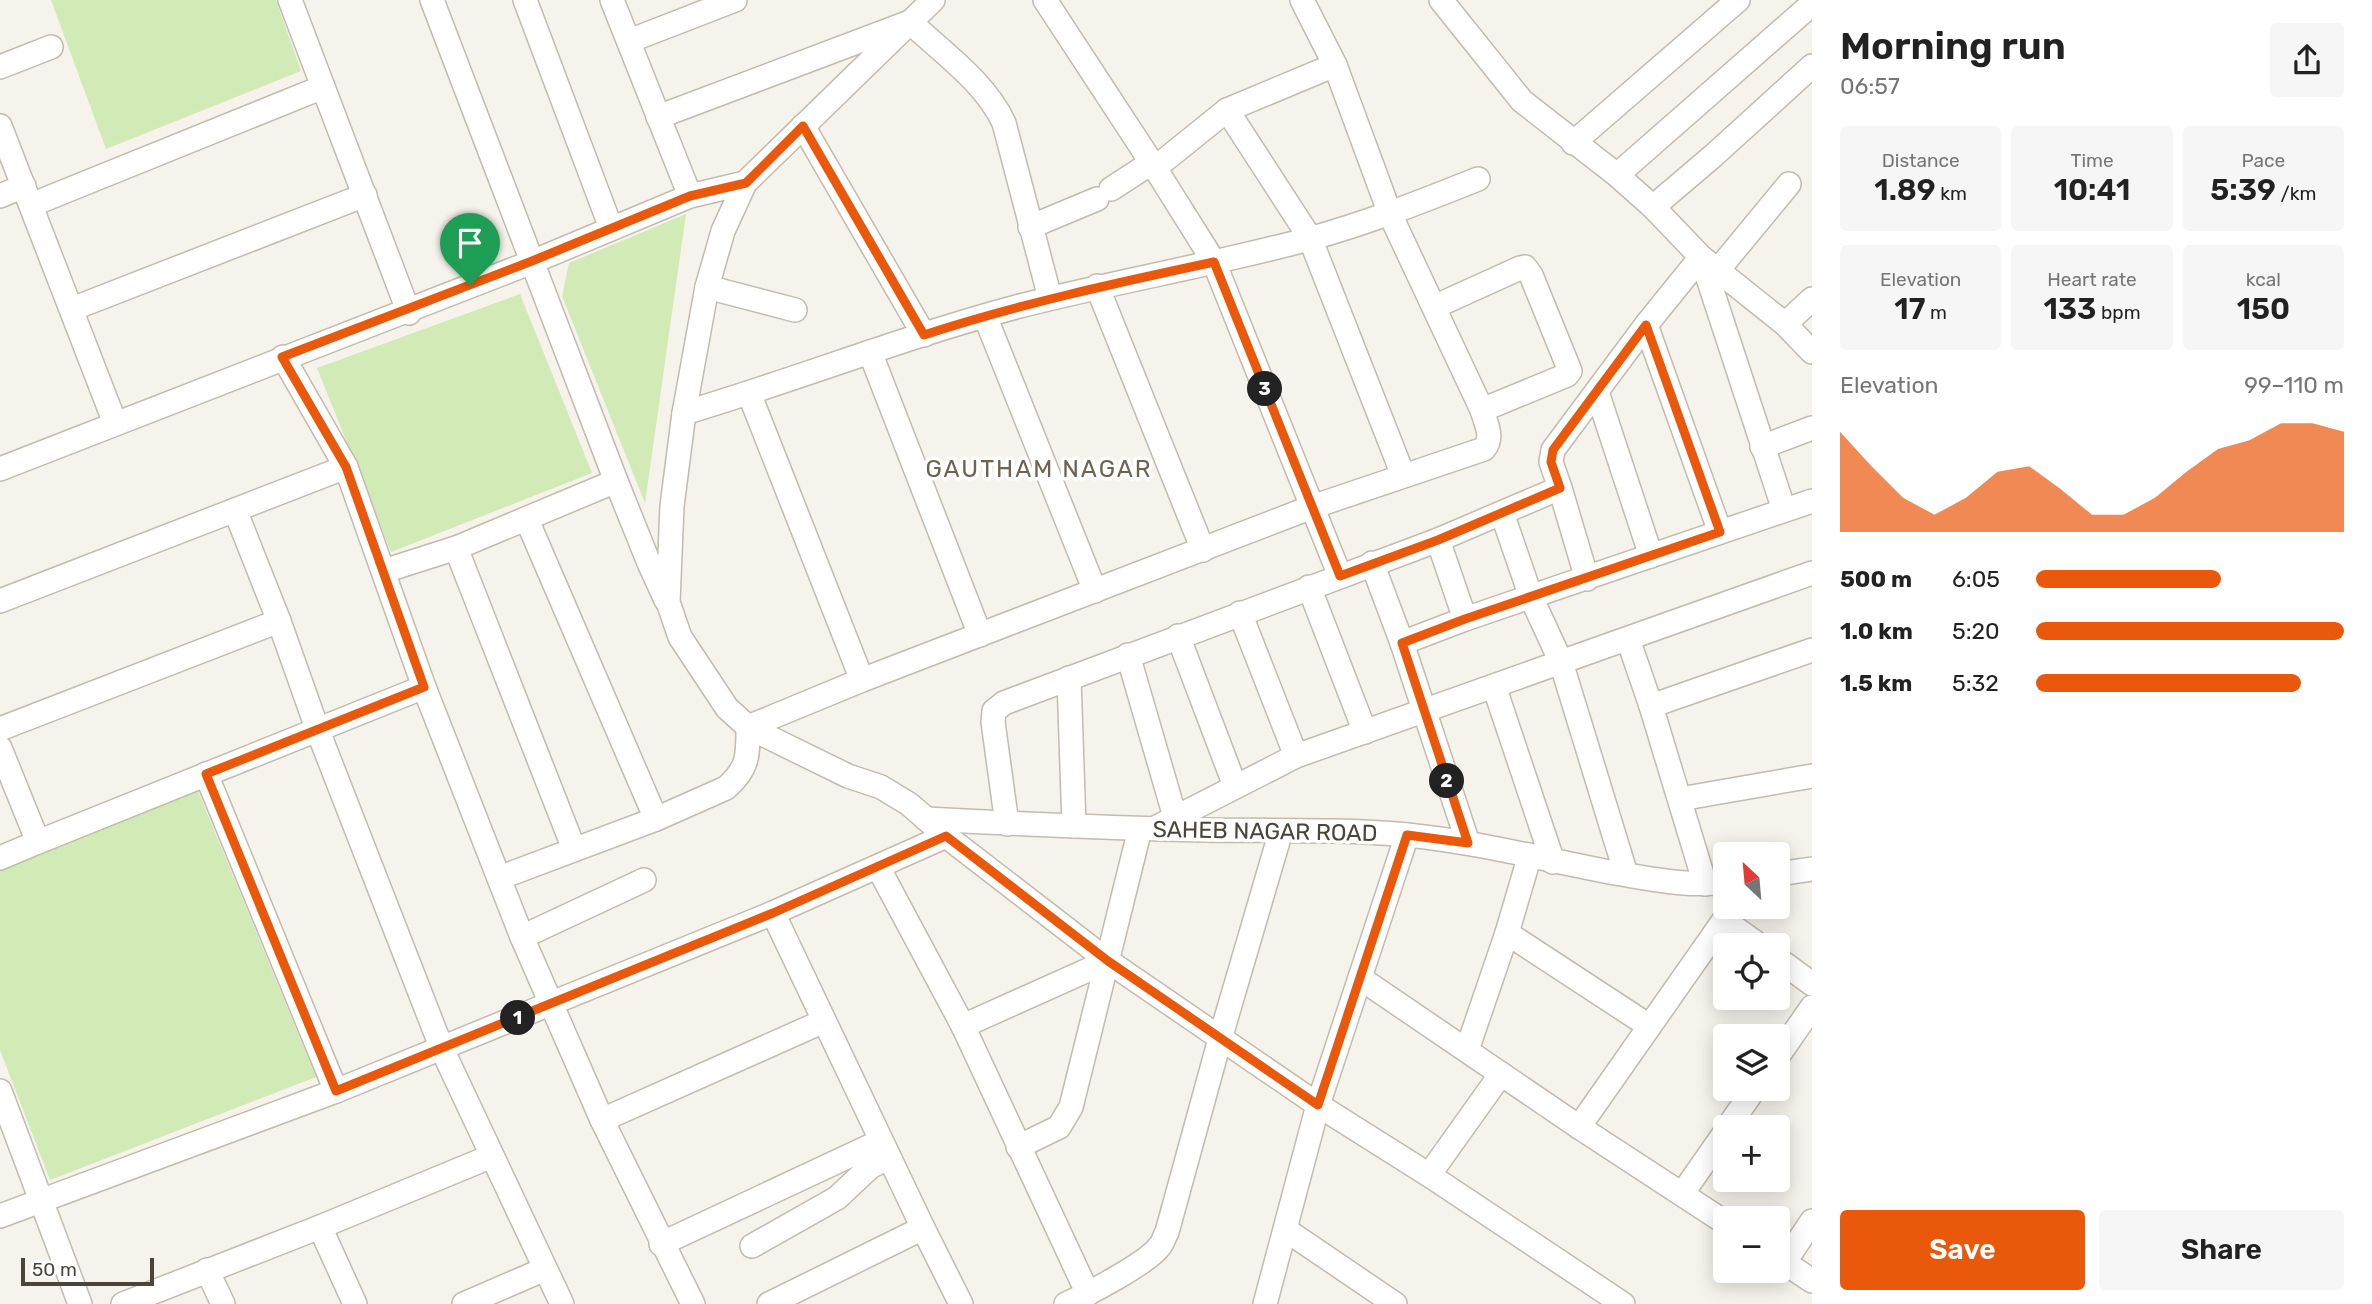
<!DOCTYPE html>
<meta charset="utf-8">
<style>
:root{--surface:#fff;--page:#f6f6f6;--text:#222;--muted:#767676;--accent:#ea580c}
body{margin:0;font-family:Rubik,sans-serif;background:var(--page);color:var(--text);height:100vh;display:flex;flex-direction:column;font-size:26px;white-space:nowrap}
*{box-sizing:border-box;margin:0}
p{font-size:23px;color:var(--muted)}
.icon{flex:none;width:38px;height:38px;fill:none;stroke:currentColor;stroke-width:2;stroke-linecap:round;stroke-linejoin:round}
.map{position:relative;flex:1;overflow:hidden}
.sheet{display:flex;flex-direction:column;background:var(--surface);width:560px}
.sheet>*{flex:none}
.needle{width:46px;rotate:334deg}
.tools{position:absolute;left:1713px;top:842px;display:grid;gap:14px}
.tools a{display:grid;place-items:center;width:77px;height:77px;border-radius:7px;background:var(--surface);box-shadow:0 4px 18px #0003;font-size:35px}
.scale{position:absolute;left:21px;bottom:18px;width:133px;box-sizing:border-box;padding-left:7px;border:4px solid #4b4439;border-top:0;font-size:19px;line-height:24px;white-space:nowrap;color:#4b4439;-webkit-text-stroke:5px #fff;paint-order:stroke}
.pin{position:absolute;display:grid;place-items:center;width:60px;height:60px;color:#fff;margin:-72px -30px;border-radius:50% 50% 50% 0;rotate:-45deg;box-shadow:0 0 7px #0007}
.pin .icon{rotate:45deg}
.km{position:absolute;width:35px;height:35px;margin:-18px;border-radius:50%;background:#222;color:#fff;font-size:19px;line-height:35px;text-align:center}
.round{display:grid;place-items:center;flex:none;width:74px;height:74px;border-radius:7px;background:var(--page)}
.headline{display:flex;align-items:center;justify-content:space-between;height:119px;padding:0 28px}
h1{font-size:38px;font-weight:600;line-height:52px}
.stats{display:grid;grid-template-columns:repeat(3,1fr);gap:10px;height:119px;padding:7px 28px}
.stats div{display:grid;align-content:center;border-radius:7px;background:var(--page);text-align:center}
.stats b{font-size:30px;font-weight:600}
.stats small{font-size:19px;font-weight:400}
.stats p{font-size:19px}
.chart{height:196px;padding:14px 28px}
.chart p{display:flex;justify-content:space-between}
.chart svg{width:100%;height:126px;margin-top:7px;fill:var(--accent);opacity:.7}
.button{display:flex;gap:14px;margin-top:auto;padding:14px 28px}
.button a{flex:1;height:80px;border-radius:7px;background:var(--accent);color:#fff;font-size:28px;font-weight:600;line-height:80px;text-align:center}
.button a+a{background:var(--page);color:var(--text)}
ul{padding:0 28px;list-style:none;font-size:23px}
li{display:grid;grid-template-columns:112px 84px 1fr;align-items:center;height:52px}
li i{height:18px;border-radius:9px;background:var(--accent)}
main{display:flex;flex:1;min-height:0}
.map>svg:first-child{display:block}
</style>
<main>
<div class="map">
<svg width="1812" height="1304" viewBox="0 0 1812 1304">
<rect width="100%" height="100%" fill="#f6f3ec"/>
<g fill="#d2eab5">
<path d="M51,0H276L301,71L106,149Z"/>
<path d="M686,214L645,503L562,296L569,263Z"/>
<path d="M520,294L592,473L391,552L317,368Z"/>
<path d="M198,791L316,1077L50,1180L0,1050V869Z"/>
</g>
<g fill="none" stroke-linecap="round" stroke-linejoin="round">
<g stroke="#c2bbae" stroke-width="26">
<g id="minor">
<path d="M290,0L409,313"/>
<path d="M432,0L616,481L649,563L666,600"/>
<path d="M525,0L611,228"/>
<path d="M612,0L690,196"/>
<path d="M933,0L745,183L723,231L707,287L684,413L672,506L668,602L680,637L727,708L748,727L848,776L881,787L909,804L946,836L1108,961L1318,1105L1429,1175L1623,1304"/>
<path d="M1045,0L1155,168L1214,262L1340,576"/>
<path d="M1441,0L1522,101L1617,175L1653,207L1701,257L1785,324L1812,352"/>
<path d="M629,41L735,0"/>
<path d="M0,67L51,47"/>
<path d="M1227,110L1310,238L1403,475"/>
<path d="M658,117L910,22C943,53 985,82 1004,123L1050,298"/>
<path d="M0,126L115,423"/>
<path d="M803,126L924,335"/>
<path d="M1573,143L1738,0"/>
<path d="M1155,168L1227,110L1335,65"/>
<path d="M1617,175L1812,4"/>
<path d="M1111,189L1151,163"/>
<path d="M0,196L24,186"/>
<path d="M31,205L323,87"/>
<path d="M1653,207L1713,156L1812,66"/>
<path d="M1030,227L1097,199"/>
<path d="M1718,270L1789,184"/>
<path d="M1097,286L1203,550"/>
<path d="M707,287L795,310"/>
<path d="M1434,307L1520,268L1525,267L1531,275L1570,371L1567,375L1482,410"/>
<path d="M72,309L365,195"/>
<path d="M985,316L1095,591"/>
<path d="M1785,324L1812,299"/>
<path d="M1646,325L1720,532"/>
<path d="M870,352L980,635"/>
<path d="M1597,392L1651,556"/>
<path d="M749,393L862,680"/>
<path d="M684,413C795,380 904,337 1016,307C1113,282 1212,265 1309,239C1367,223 1423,201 1478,179"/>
<path d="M1762,447L1812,428"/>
<path d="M346,467L424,687L522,937L602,1120L693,1304"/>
<path d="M0,469L532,262L690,196L745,183"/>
<path d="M1560,488L1587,579"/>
<path d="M235,510L279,621L318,731L442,1049L562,1304"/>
<path d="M1502,513L1531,597L1561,662L1626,874"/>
<path d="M527,520L656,819"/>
<path d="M1438,540L1465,619"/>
<path d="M456,548L574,849"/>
<path d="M1372,563L1402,643L1468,843"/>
<path d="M384,571L456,548L616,481"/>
<path d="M1309,587L1365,732"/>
<path d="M0,601L346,467L283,357"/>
<path d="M1240,613L1296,756"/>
<path d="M1178,636L1235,786"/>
<path d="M1628,639L1651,706L1705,884"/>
<path d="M1402,643L1465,619L1812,501"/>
<path d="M1128,655L1175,817"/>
<path d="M1069,678L1074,826"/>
<path d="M1494,686L1553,862"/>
<path d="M1651,706L1812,650"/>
<path d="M0,729L279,621"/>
<path d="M0,748L38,842L0,858"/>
<path d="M206,774L336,1091"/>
<path d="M1680,799L1812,776"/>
<path d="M926,819C1019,824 1113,828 1206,830C1273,831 1341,829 1407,835C1478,842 1546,860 1615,873C1652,879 1688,887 1726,882"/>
<path d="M1007,824L993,722L994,711L1004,703L1438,540L1560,488L1551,462L1553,450L1646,325L1701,257L1784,510"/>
<path d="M1157,827L1296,756L1812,573"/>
<path d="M38,842L424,687"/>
<path d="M878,867L963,1026L1088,1294"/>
<path d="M1778,874L1812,869"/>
<path d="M499,878L656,819L726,788C749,768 748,755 748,727L862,680L1312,507L1484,449C1494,437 1486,424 1482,410L1390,214L1335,65L1302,0"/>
<path d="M1732,906L1724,920L1759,945"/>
<path d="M773,913L923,1228L961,1304"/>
<path d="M1507,933L1649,1026"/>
<path d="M522,937L644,880"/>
<path d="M1778,959L1812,984"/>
<path d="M1360,978L1579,1127L1726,1223"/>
<path d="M963,1026L1108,961"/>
<path d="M1467,1050L1507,933L1530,855"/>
<path d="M1778,1056L1812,1007"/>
<path d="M0,1091L80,1304"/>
<path d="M602,1120L824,1021"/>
<path d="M1579,1127L1724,920"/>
<path d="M1728,1127L1755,1088"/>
<path d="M1018,1147L1059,1127L1071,1107L1140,829"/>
<path d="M1429,1175L1501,1074"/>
<path d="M1682,1194L1726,1131"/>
<path d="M0,1216L336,1091L773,913L946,836"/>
<path d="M320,1227L355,1304"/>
<path d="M1286,1230L1395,1304"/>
<path d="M661,1244L881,1141"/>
<path d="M752,1246L837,1198L870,1167L889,1157"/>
<path d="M1778,1258L1812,1281"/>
<path d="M1784,1263L1812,1221"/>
<path d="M207,1270L223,1304"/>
<path d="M123,1304L320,1227L492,1156"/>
<path d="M464,1304L545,1269"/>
<path d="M769,1304L923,1228"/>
<path d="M1066,1304C1088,1294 1146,1264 1159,1247C1163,1243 1164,1237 1167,1232L1220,1039L1281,831"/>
<path d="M1265,1304L1318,1105L1407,835"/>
</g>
</g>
<use href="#minor" stroke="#fff" stroke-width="23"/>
</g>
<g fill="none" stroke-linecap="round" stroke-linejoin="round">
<g stroke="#fff" stroke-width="14">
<path id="route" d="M803,126L924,335C1019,304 1116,283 1214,262L1340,576L1438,540L1560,488L1551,462L1553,450L1646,325L1720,532L1465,619L1402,643L1468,843L1407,835L1318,1105L1108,961L946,836L773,913L336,1091L206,774L424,687L346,467L282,357L532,261L690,196L746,183Z"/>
</g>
<use href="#route" stroke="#ea580c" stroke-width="9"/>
</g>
<g text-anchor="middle" stroke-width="7" stroke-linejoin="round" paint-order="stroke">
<g font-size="23" fill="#4b4439" stroke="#fff">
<text transform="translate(1265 831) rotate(1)" y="8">SAHEB NAGAR ROAD</text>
</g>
<g font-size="24" letter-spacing="2" fill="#6e6250" stroke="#fff">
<text x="1039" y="477">GAUTHAM NAGAR</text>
</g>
</g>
</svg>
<div class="tools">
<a><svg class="needle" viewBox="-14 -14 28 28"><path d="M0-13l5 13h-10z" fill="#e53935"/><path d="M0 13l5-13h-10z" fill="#767676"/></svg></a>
<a><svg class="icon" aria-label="locate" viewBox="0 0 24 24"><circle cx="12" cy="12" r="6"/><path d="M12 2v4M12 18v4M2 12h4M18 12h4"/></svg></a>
<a><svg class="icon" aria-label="layers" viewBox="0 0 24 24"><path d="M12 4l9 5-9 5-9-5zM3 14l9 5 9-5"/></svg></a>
<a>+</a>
<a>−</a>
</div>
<div class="scale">50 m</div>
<div class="pin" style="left:470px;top:285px;background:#1e9e55"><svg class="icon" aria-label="arrive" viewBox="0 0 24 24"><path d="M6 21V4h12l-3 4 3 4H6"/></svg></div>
<b class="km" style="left:518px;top:1018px">1</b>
<b class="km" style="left:1447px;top:781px">2</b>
<b class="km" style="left:1265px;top:389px">3</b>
</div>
<section class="sheet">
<div class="headline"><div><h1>Morning run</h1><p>06:57</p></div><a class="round"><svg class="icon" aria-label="share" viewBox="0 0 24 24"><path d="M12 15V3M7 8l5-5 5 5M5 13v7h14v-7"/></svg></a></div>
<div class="stats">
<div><p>Distance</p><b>1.89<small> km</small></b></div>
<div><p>Time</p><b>10:41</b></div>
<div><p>Pace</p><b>5:39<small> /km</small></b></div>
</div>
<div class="stats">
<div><p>Elevation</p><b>17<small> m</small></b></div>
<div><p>Heart rate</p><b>133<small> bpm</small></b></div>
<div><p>kcal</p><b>150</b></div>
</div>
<div class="chart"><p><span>Elevation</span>99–110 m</p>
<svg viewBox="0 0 160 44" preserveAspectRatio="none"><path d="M0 44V9L10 21L20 32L30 38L40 32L50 23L60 21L70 29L80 38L90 38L100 32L110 23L120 15L130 12L140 6L150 6L160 9V44z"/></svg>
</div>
<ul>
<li><b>500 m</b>6:05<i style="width:60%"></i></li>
<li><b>1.0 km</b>5:20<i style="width:100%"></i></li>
<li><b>1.5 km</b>5:32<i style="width:86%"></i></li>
</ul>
<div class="button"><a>Save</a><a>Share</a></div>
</section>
</main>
